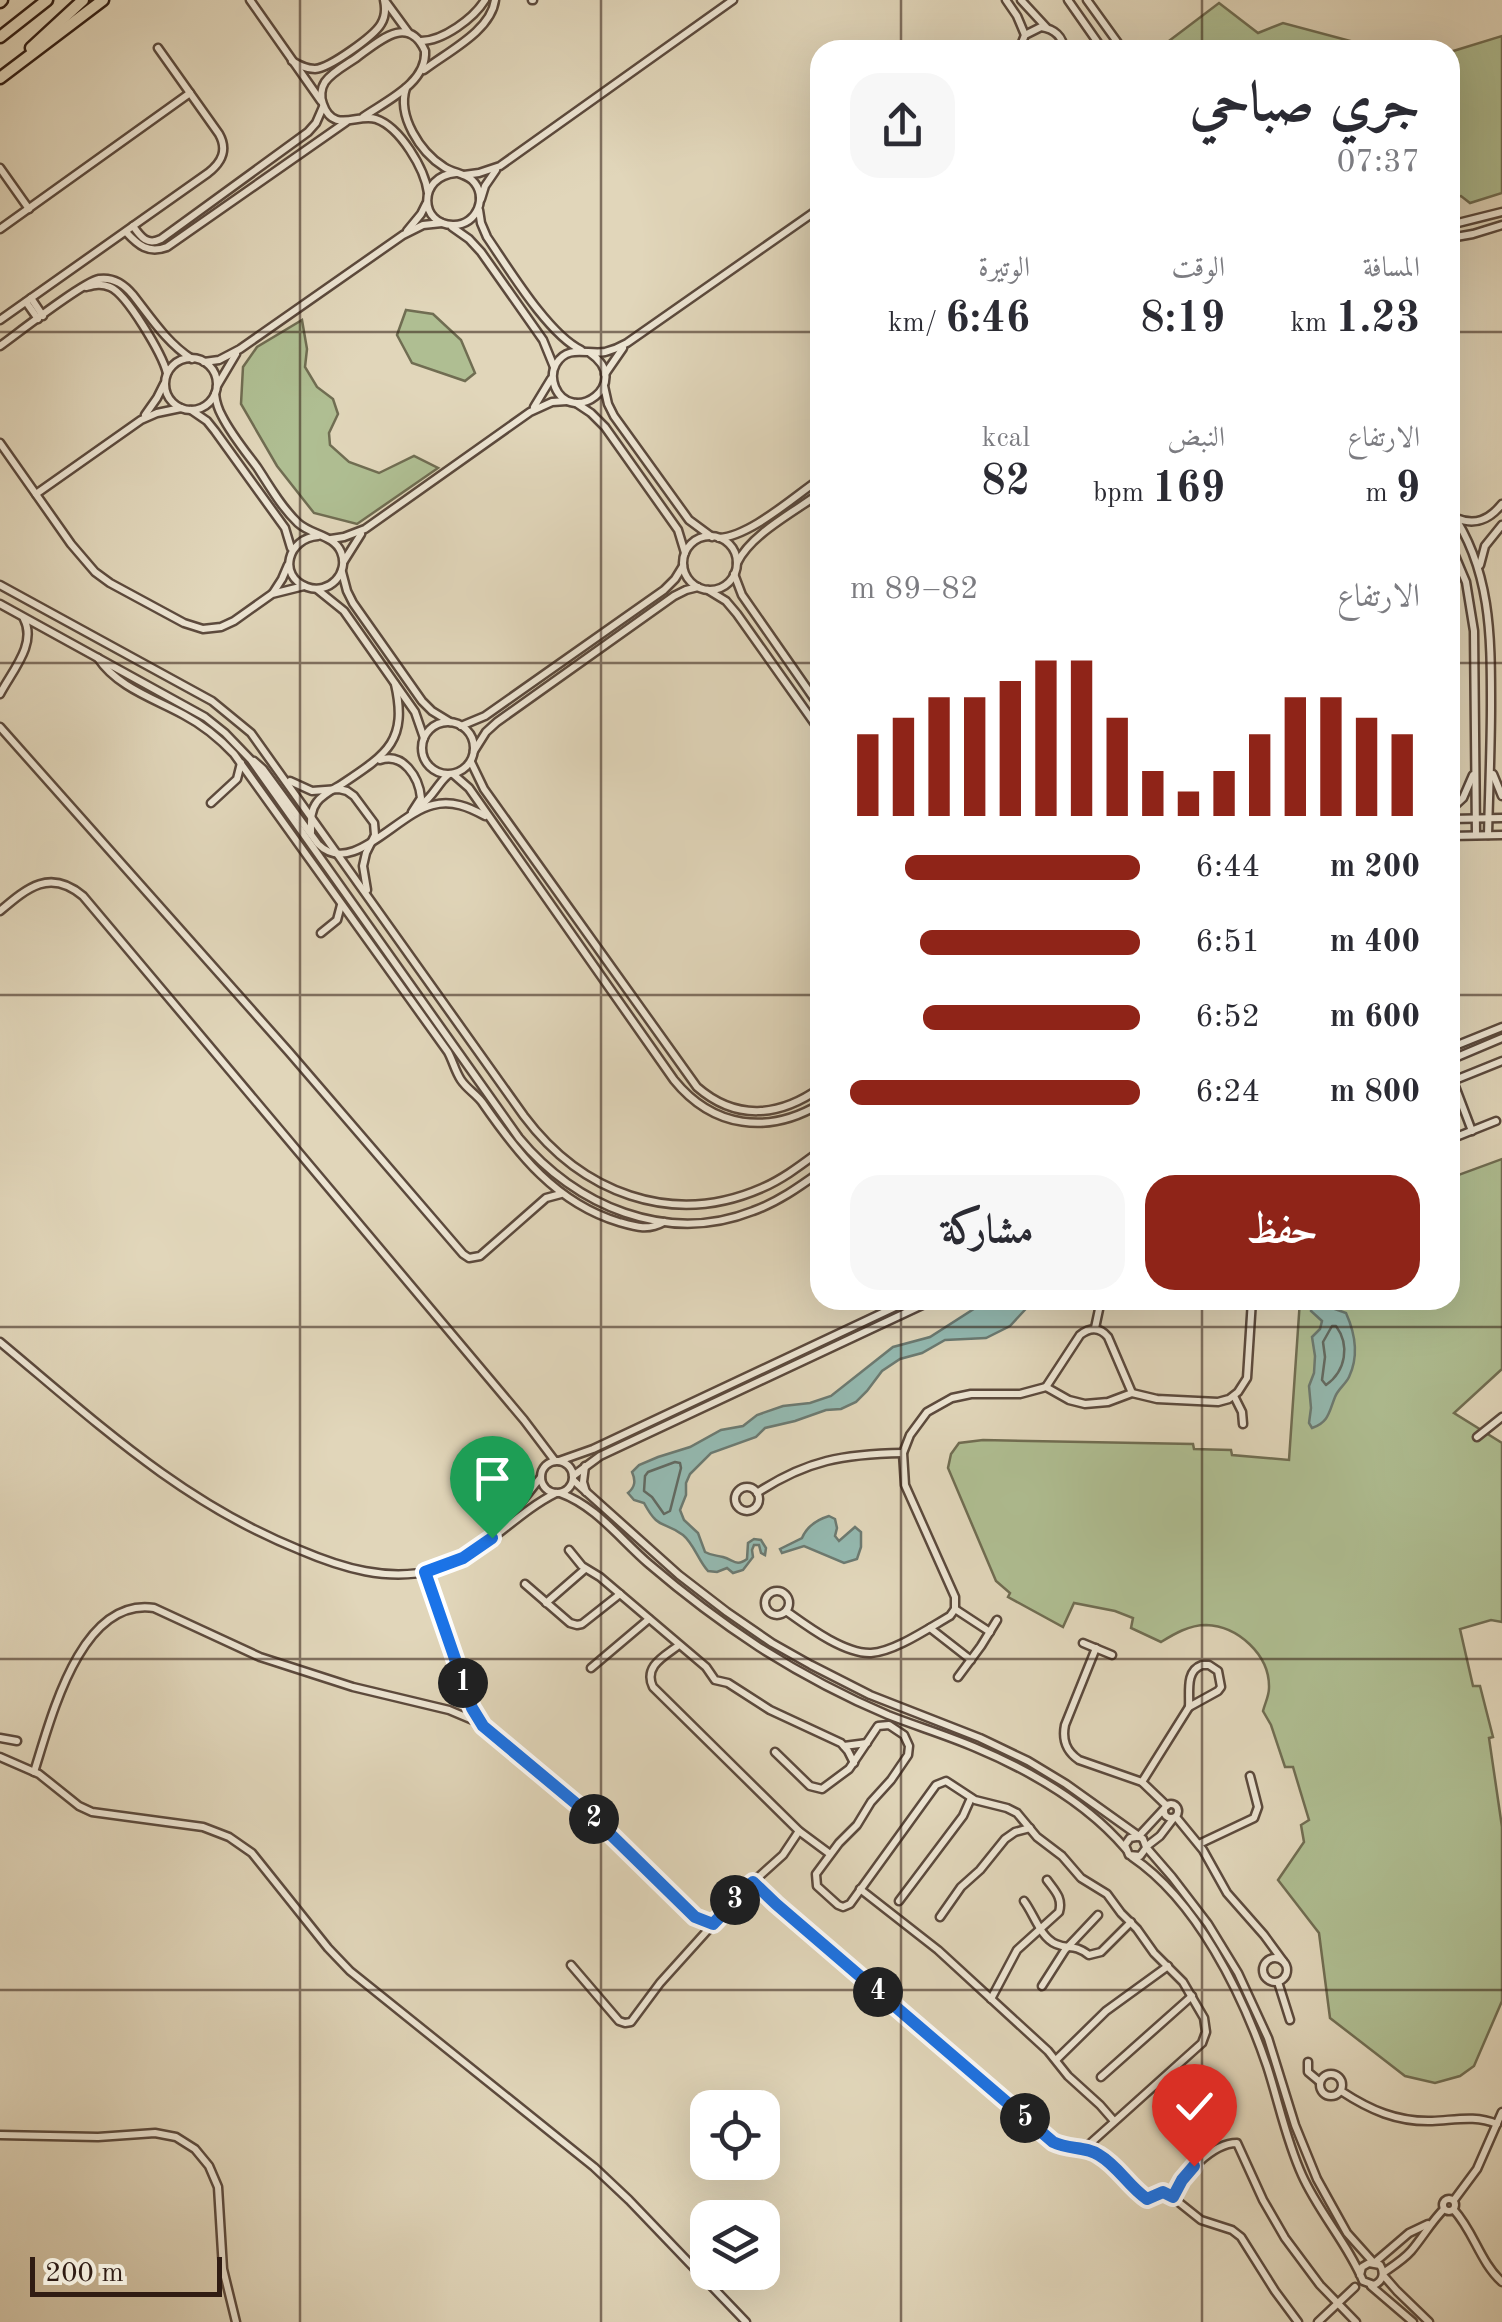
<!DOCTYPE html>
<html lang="ar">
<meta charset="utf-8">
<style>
:root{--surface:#fff;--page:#f7f7f7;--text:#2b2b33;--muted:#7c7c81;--accent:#8f2418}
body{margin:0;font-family:"Old Standard TT",Amiri,serif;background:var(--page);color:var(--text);direction:rtl;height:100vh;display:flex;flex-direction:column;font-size:38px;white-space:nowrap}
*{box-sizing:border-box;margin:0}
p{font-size:32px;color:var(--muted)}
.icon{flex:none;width:55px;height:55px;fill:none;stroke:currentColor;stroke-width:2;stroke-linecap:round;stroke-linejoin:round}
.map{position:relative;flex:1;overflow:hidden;direction:ltr}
.panel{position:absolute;left:810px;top:40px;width:650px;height:1270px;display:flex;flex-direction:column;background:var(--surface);border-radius:30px;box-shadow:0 10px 40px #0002;direction:rtl}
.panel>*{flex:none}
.controls{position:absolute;left:690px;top:2090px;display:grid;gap:20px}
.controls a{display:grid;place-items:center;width:90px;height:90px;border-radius:20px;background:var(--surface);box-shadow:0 10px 40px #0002;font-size:50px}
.scale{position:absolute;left:30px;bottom:25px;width:192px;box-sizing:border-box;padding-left:10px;border:5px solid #301c13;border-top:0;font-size:28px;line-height:35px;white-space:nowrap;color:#301c13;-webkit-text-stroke:8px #ece4d2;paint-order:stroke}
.pin{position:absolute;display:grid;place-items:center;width:85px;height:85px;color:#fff;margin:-102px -42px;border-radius:50% 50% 50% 0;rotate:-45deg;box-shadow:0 0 10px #0007}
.pin .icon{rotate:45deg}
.km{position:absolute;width:50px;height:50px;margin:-25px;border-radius:50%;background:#222;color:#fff;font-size:28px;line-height:50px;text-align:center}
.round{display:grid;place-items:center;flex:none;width:105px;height:105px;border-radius:30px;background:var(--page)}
.headline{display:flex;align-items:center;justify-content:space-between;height:170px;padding:0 40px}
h1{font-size:55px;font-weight:600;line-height:75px}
.figures{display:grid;grid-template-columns:repeat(3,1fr);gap:15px;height:170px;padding:10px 40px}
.figures div{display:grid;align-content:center}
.figures b{font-size:42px;font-weight:600}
.figures small{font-size:28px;font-weight:400}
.figures p{font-size:28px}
.chart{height:280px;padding:20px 40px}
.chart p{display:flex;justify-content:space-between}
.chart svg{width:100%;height:180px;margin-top:10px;stroke:var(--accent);stroke-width:6}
.cta{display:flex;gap:20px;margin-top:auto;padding:20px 40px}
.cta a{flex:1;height:115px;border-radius:30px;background:var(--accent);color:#fff;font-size:40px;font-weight:600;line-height:115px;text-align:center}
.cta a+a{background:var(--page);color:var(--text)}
ul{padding:0 40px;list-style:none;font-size:32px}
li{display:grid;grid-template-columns:160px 120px 1fr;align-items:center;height:75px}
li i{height:25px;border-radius:12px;background:var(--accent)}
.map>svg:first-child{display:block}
</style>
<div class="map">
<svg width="1502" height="2322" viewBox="0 0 1502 2322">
<rect width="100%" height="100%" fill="#e1d6ba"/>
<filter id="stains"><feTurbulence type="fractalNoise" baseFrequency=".002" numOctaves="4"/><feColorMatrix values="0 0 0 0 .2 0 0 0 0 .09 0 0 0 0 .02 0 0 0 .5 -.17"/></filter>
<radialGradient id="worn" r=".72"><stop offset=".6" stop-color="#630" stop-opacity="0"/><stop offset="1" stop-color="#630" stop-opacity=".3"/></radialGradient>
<g fill="#afbe92" stroke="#706d52" stroke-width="2.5">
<path d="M1219,3L1258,33L1283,23L1384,50H1157Z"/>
<path d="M1502,36V193L1470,203L1461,196L1450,198V52Z"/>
<path d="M406,310L433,314L461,340L475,373L465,381L412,363L397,335Z"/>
<path d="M302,320L307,349L305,367L317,387L333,399L338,414L329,433L330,445L349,462L379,473L414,456L438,468L357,524L314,513L277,466L241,404L243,367L257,347Z"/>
<path d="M1502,1159V1369L1454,1413L1502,1443V1622L1491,1620L1460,1629L1473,1686H1480L1493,1737L1489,1738L1502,1827V2001L1474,2066L1460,2076L1435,2083L1405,2076L1330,2018L1319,1933L1278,1880L1304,1842L1301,1825L1309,1820L1293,1767H1285L1271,1725L1263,1711C1265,1703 1269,1696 1269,1688C1270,1655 1238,1626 1206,1625C1189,1625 1174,1634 1161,1642L1131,1628L1133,1618L1115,1611L1074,1603L1063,1627L1008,1597L1010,1593L996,1581L948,1468L951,1454L959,1443L983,1440L1193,1444L1194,1449L1231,1450L1232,1455L1289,1460L1300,1300H1450V1178Z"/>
</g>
<g fill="#94b9b0" stroke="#6c7a71" stroke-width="2.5">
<path d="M1015,1300H1034L1010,1326L986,1338L945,1340L922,1353L900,1359L882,1371L867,1391L856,1402L841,1409L826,1410L795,1421L765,1428L756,1437L711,1453L690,1474L686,1483V1495L680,1510L684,1520L698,1533L705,1552C712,1556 716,1555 723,1557C734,1560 736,1567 747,1559L748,1543L754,1539L761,1540L766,1548L765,1555L761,1553L759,1545H754L752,1550L753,1557L743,1570L733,1573L727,1568L717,1572L708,1571C698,1560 694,1544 683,1535C663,1520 659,1531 644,1503L634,1500L628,1493C635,1487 636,1481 632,1472L639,1465L658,1457L690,1447L721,1430L743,1426L757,1415L783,1406L810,1403L831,1396L893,1347L930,1337L980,1305Z"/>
<path d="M1312,1300H1329L1332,1308L1346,1313C1355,1333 1359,1356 1349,1377C1345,1385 1338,1389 1335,1397C1329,1412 1329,1422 1312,1428L1309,1423L1311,1408L1309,1386L1314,1373L1315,1356L1312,1337L1320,1329L1322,1321L1311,1311Z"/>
<path d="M829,1516L835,1519L837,1528L835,1536L839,1541L855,1527L861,1532V1547L857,1559L844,1563L804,1546L782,1553L780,1549L802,1538C807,1526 816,1520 829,1516Z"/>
</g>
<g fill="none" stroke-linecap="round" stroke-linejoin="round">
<g stroke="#626a62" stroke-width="2.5">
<path d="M1332,1326H1336C1350,1345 1346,1371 1326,1385L1322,1380L1325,1357L1323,1342Z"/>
<path d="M675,1462L680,1463L681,1468L670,1511L664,1514L652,1497L644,1491L645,1476L648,1472Z"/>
</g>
<g stroke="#5c4a3d" stroke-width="11">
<g id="minor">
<path d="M250,0L321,101"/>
<path d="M532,0H533"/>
<path d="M1006,0L1017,16L1025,35"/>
<path d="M1021,0L1046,27"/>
<path d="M1068,0L1103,50"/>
<path d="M1087,0L1123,50"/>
<path d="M386,2L408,32"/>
<path d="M421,41C443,41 474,18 485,0"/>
<path d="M1019,50L1025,35L1041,27C1054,29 1063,36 1064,50"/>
<path d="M292,61C299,65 306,69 315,69C330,68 374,36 381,24C386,16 386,9 384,0"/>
<path d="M424,70C447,52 491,31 495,0"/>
<path d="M406,88C397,116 420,152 444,167C453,173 464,173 472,180C489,196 477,225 454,225C419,226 417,176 456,173"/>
<path d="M363,117C386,101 427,83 425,51C408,13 378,42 356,58C346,65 332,72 325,82C321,88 320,97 323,104C333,134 358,113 376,119C400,127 425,169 428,193"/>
<path d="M0,168L29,209"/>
<path d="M464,175L479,173L500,166L733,0"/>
<path d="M481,199L485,186L496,170"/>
<path d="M479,210L481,223L487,237C509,269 548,334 581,350"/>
<path d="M1450,225L1502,212"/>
<path d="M133,226C141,237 147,246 161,239L308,132L316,123L323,107"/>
<path d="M452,227L469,239L481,252L543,340L554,367"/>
<path d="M0,229L190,93"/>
<path d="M407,231L421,214L426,204"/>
<path d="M126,232C138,245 148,254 167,247L346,122"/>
<path d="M1450,238L1473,234L1502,225"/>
<path d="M86,287C94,285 101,283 110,287C127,294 162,354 167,373"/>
<path d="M31,298L43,316"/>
<path d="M26,302L38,319"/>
<path d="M0,320L208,173C222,162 228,150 219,134L158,48"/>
<path d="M0,346C18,333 83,282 99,279C113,277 124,284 133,295C151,318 167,343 192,359"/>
<path d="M590,353C634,383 572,427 555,387C552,379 552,371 556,364C568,344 587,355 605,352C613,350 620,347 627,343L820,208"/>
<circle cx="191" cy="384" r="26"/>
<path d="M204,362L219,360L240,349L403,235L423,225L442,223"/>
<path d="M605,374L623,348"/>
<path d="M217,386L236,354"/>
<path d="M604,386L608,404L614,416L689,520L712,537"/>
<path d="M215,394C216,402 218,409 222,416C231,434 245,451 257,467C269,485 281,507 298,523C311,535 334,535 341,552C350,573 329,595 307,587C277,576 288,538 318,536"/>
<path d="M576,403L591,413L605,427L678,530L685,553"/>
<path d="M534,407L551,379"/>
<path d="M191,410L207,421L215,431L285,528L291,548"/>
<path d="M145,415L157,398L164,384"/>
<path d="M0,443L71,544L95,572L110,583L184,623L203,629L221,627L234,621L272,594L304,586"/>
<path d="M36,494L141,420L157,413L181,408"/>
<path d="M1450,510C1491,569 1491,635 1491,704C1491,748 1489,791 1488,835"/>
<path d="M1456,518C1475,526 1489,520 1502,504"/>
<circle cx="710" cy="563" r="27"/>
<path d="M719,538C751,536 793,497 820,479"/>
<path d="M331,539L344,537L365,529L530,412L552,402L567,401"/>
<path d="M1450,544L1466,582L1474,631L1476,835"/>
<path d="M344,561L361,534"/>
<path d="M737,563C751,534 794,512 820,493"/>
<path d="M1480,565L1485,546L1502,525"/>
<path d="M342,572L347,591L353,603L422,701L432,711L450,722"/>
<path d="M734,574L742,595L820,707"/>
<path d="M0,585L212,701L251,733L524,1116C581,1192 671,1228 762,1188C783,1179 801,1165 820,1151"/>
<path d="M318,590L344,611L415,712L424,738"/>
<path d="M708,590L726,601L737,614L820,731"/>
<path d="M273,593L282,579L288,565"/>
<path d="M0,604L205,717L225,733L251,760L519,1138C575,1206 667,1245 753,1211C778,1202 799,1187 820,1172"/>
<path d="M98,658C117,687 155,699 184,715C203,725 219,738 234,754L448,1052C453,1061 455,1071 461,1080C467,1089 476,1094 482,1102C518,1154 556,1203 619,1222C636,1227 648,1231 664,1222"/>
<path d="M0,694C12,671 37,644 24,619"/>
<circle cx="448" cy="748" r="26"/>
<path d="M461,726L485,716L664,590L675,579L683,566"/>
<path d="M0,727L289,1052L463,1254L469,1258L480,1256L546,1198L561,1194"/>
<path d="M474,751L486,732L497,722L674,596L686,590L698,587"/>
<path d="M380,760C403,752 419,777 421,798L412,812"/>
<path d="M254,761L263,769L318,844C352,878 397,813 433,805C452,800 469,807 485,816"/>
<path d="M471,762L484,789L697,1087C736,1121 779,1117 820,1088"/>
<path d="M453,774L469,788L674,1080C713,1128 768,1135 820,1104"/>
<path d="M1493,774L1502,796"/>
<path d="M290,781L312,791L339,789L347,791L354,796L374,823L375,835L366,853L363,866L367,890"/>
<path d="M211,803L237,779L241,763"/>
<path d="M420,806C434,796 438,783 448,775"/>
<path d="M1450,810L1463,798L1473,775"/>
<path d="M1450,819L1502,818"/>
<path d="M311,832C311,822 310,811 317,802C323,794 334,789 342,784C387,754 408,741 395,684"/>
<path d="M1450,836L1502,835"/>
<path d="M0,911C27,888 50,868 83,896L524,1420L555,1461"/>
<path d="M321,933L337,920L341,905"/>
<path d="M1450,1048L1502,1027"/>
<path d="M1450,1060L1502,1038"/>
<path d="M1453,1081L1472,1131"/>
<path d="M1450,1082L1502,1061"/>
<path d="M1451,1139L1496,1121"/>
<path d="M1095,1328L1101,1300"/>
<path d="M0,1342C96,1422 182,1503 300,1550C342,1568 388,1582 434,1570C482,1557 512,1515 556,1493"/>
<path d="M1046,1387L1080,1335C1090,1327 1100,1327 1108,1337L1132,1393"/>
<path d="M1234,1396L1242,1412L1243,1424"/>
<path d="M1477,1437L1502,1417"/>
<path d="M559,1461L593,1449L910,1300"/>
<circle cx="557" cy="1477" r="16"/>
<path d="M585,1466L583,1482L586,1492"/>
<path d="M573,1476L600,1456L933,1300"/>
<path d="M573,1480L679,1575L727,1612L772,1643L811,1665L870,1695L980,1738L1028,1761L1066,1784L1143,1839L1146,1847L1172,1877L1208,1924L1238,1973L1268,2038L1295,2125L1317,2179L1347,2233L1373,2262"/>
<circle cx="747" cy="1499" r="12"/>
<path d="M560,1493C596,1506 620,1539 649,1564C684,1594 721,1622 759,1647C800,1673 843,1696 888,1715C916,1726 946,1735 974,1747C1029,1770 1087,1803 1126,1849"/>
<path d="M757,1493C807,1460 844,1454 903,1453"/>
<path d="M499,1530L541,1477"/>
<path d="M569,1550L582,1566L600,1577L706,1667L715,1680L728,1683L770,1710L841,1743L848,1751L854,1763"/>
<path d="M425,1572L467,1698L482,1725"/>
<path d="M525,1584L570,1623L577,1625L582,1624L620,1594"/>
<circle cx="777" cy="1603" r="12"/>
<path d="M546,1603L585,1569"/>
<path d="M955,1609L990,1632"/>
<path d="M786,1611C807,1626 844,1654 871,1653C894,1652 929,1628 950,1616L955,1609V1597L905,1485L903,1453L910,1435L927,1412L952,1398L971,1394H1020L1046,1387L1069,1400L1085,1404L1108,1402L1132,1393L1157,1399L1218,1402L1229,1399L1238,1392L1247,1378L1252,1300"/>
<path d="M930,1628L971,1660"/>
<path d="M1083,1643L1112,1655"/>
<path d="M679,1645C665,1656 643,1666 653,1687L799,1831L830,1854"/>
<path d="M1096,1648L1065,1725C1062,1740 1066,1751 1079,1760L1142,1782L1167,1806"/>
<path d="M1202,1665H1209L1218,1671L1221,1687L1218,1691L1189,1707C1190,1692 1185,1671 1202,1665Z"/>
<path d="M591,1668L649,1619"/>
<path d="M958,1677L981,1646L997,1620"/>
<path d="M0,1738L17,1741"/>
<path d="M844,1746L867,1743"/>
<path d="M775,1752L810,1786L822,1789L849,1769L878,1726L889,1725L904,1735L909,1746L908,1755L891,1780L871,1802L857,1825L839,1843L816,1874L817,1886L838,1905L843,1907L850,1904L936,1785L946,1781L975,1800L1007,1808L1017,1813L1037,1837L1062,1856L1081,1878L1107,1894L1121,1913L1137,1929L1154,1953L1183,1982L1204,2018L1206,2032L1202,2043L1084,2149"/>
<path d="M0,1757L39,1774L79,1806L92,1812L203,1827L229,1837L252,1853L328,1948L350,1971L594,2167L629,2200L746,2322"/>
<path d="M34,1772C51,1719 80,1597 154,1608L260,1657L353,1687L449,1710L475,1721L495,1734L570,1797L636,1858L695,1917L713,1924"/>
<path d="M1142,1782L1189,1707"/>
<circle cx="1171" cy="1811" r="7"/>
<path d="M1176,1817L1203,1850L1227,1893L1264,1935L1283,1961"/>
<path d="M1136,1837L1130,1838L1125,1845L1129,1855L1140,1856L1146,1848"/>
<path d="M1138,1837L1163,1810"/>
<path d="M1199,1844L1254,1818L1258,1807L1250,1776"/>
<path d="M1147,1846L1160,1836L1173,1819"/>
<path d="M1132,1857C1197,1901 1242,1993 1267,2066C1279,2103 1286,2140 1302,2175C1319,2213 1348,2244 1363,2281L1374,2285C1383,2281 1385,2273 1380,2265L1369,2263L1362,2267L1360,2275"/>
<path d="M753,1882L776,1904L1053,2142C1068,2150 1080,2146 1094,2152C1112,2159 1130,2185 1145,2198C1154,2200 1157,2192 1166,2192L1201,2220L1232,2230L1241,2237L1275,2291L1298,2322"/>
<path d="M860,1889L938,1950L1048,2051L1068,2076L1100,2105L1114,2121"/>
<path d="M899,1901L963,1816L971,1798"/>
<path d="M1024,1901C1034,1914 1040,1937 1056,1944C1069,1950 1073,1943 1089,1955L1101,1952L1131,1922"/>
<path d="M940,1917L961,1887L980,1870L1005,1839L1015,1832L1030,1828"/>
<circle cx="1275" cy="1970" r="12"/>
<path d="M571,1965L619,2021L625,2023L631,2022L660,1983L743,1891L783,1855L799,1831"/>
<path d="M1278,1982L1290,2020"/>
<path d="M1042,1986L1065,1950L1098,1915"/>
<path d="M991,1999L1017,1950L1059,1912C1063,1898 1055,1891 1047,1880"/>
<path d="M1056,2060L1106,2011L1168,1966"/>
<path d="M1308,2062V2072L1320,2082"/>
<circle cx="1331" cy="2085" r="11"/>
<path d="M1101,2077L1192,1996"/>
<path d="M1341,2091C1370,2110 1397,2122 1432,2121C1456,2120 1475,2115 1497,2124"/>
<path d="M0,2135L98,2137L155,2133L176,2137L195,2149L209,2166L218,2187L223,2269L236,2322"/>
<path d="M1173,2197C1183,2175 1212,2143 1237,2143L1263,2200L1285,2238L1320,2285L1356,2322"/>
<circle cx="1449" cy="2205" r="6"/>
<path d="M1454,2200L1477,2169L1502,2112"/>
<path d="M1454,2210C1474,2232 1480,2262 1502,2282"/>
<path d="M1374,2263L1409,2233L1428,2224"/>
<path d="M1383,2273C1393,2266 1403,2260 1411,2251C1423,2237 1431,2222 1444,2209"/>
<path d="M1383,2275L1397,2291L1429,2322"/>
<path d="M1371,2286L1413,2322"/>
<path d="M1318,2322L1355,2287"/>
</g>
</g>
<g stroke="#301c13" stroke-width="15">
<g id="highway">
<path d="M0,2L2,0"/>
<path d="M0,37L47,0"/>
<path d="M31,48L83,0"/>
<path d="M0,78L103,0"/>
</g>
</g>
<use href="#minor" stroke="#ece4d2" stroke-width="6"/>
<use href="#highway" stroke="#e1d6ba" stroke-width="10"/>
</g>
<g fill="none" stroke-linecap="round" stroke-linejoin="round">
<g stroke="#fff" stroke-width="20">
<path id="route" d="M492,1538L463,1558L425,1572L472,1708L483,1726L598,1822L695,1917L713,1924L753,1882L776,1904L1053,2142C1069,2150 1086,2146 1099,2155C1118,2166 1129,2187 1147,2199L1163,2192L1173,2197L1182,2180L1194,2166"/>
</g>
<use href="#route" stroke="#1a73e8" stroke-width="12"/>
</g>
<path fill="none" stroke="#301c13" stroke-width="2.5" stroke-opacity="0.55" d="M300,0V2322M601,0V2322M901,0V50M1202,0V50M0,332H820M1450,332H1502M0,663H820M1450,663H1502M0,995H820M1450,995H1502M901,1300V2322M1202,1300V2322M0,1327H1502M0,1659H1502M0,1990H1502"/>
<rect width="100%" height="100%" filter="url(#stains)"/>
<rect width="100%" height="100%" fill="url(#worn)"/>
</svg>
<div class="controls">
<a><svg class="icon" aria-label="locate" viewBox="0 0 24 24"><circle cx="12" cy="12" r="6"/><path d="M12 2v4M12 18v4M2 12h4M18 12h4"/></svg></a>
<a><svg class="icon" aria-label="layers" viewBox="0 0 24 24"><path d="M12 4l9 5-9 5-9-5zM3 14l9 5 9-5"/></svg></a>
</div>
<div class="scale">200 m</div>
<div class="pin" style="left:492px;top:1538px;background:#1e9e55"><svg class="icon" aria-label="arrive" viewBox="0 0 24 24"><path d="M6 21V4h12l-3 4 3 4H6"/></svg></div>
<div class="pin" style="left:1194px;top:2166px;background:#d93025"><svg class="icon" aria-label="check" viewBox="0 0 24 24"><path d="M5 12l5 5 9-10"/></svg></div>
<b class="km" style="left:463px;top:1683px">1</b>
<b class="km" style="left:594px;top:1819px">2</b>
<b class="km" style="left:735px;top:1900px">3</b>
<b class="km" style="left:878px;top:1992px">4</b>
<b class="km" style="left:1025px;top:2118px">5</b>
<section class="panel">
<div class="headline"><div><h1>جري صباحي</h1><p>07:37</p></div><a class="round"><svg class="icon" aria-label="share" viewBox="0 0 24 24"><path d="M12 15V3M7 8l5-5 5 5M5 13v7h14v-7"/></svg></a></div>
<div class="figures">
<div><p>المسافة</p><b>1.23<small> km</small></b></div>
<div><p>الوقت</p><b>8:19</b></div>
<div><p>الوتيرة</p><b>6:46<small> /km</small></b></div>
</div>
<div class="figures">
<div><p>الارتفاع</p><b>9<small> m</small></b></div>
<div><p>النبض</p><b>169<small> bpm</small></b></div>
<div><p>kcal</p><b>82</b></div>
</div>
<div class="chart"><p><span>الارتفاع</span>82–89 m</p>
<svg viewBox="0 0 160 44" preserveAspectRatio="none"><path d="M5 44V24M15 44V20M25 44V15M35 44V15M45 44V11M55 44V6M65 44V6M75 44V20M85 44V33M95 44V38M105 44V33M115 44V24M125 44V15M135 44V15M145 44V20M155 44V24"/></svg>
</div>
<ul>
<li><b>200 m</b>6:44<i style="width:81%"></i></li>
<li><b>400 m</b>6:51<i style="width:76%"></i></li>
<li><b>600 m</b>6:52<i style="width:75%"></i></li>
<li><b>800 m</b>6:24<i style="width:100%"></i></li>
</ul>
<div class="cta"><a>حفظ</a><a>مشاركة</a></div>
</section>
</div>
